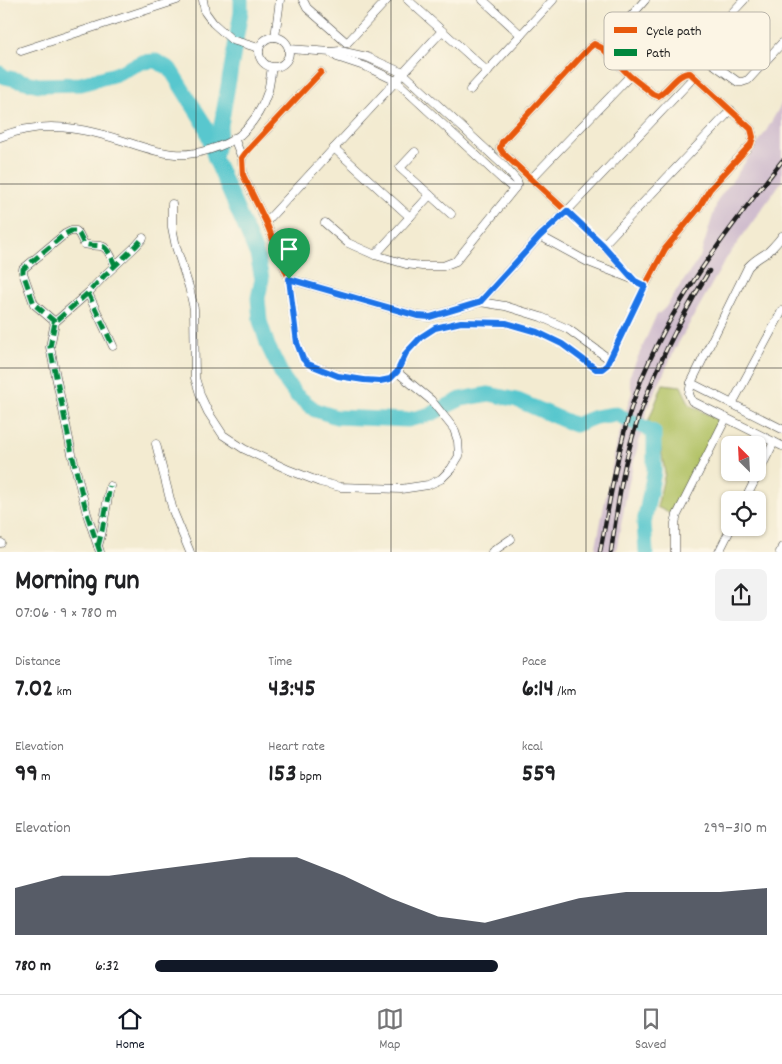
<!DOCTYPE html>
<meta charset="utf-8">
<style>
:root{--surface:#fff;--page:#f2f2f2;--text:#202124;--muted:#757577;--line:#e0e0e0;--accent:#111827}
body{margin:0;font-family:Dekko,sans-serif;background:var(--page);color:var(--text);height:100vh;display:flex;flex-direction:column;font-size:19px;white-space:nowrap}
*{box-sizing:border-box;margin:0}
p{font-size:16px;color:var(--muted)}
.icon{flex:none;width:28px;height:28px;fill:none;stroke:currentColor;stroke-width:2;stroke-linecap:round;stroke-linejoin:round}
.map{position:relative;height:552px;overflow:hidden}
.panel{display:flex;flex-direction:column;background:var(--surface);flex:1}
.panel>*{flex:none}
.needle{width:32px;rotate:336deg}
.tools{position:absolute;left:721px;top:436px;display:grid;gap:10px}
.tools a{display:grid;place-items:center;width:45px;height:45px;border-radius:8px;background:var(--surface);box-shadow:0 1px 4px #0004;font-size:25px}
.pin{position:absolute;display:grid;place-items:center;width:42px;height:42px;color:#fff;margin:-51px -21px;border-radius:50% 50% 50% 0;rotate:-45deg;box-shadow:0 0 5px #0007}
.pin .icon{rotate:45deg}
.round{display:grid;place-items:center;flex:none;width:52px;height:52px;border-radius:8px;background:var(--page)}
.headline{display:flex;align-items:center;justify-content:space-between;height:85px;padding:0 15px}
h1{font-size:28px;font-weight:800;line-height:38px}
.figures{display:grid;grid-template-columns:repeat(3,1fr);gap:8px;height:85px;padding:5px 15px}
.figures div{display:grid;align-content:center}
.figures b{font-size:25px;font-weight:800}
.figures small{font-size:14px;font-weight:400}
.figures p{font-size:14px}
.chart{height:140px;padding:10px 15px}
.chart p{display:flex;justify-content:space-between}
.chart svg{width:100%;height:90px;margin-top:5px;fill:var(--accent);opacity:.7}
ul{padding:0 15px;list-style:none;font-size:16px}
li{display:grid;grid-template-columns:80px 60px 1fr;align-items:center;height:38px}
li i{height:12px;border-radius:6px;background:var(--accent)}
.tab-bar{display:flex;justify-content:space-around;align-items:center;height:70px;border-top:1px solid var(--line);background:var(--surface);font-size:14px;color:var(--muted)}
.tab-bar a{display:grid;justify-items:center;gap:2px}
.tab-bar .on{color:var(--accent)}
.map>svg:first-child{display:block}
</style>
<div class="map">
<svg width="782" height="552" viewBox="0 0 782 552">
<rect width="100%" height="100%" fill="#fcf5e5"/>
<filter id="ink" filterUnits="userSpaceOnUse"><feTurbulence type="fractalNoise" baseFrequency=".02" numOctaves="2"/><feDisplacementMap in="SourceGraphic" scale="10" xChannelSelector="R" yChannelSelector="G"/><feConvolveMatrix kernelMatrix="1 2 1 2 8 2 1 2 1" color-interpolation-filters="sRGB"/></filter>
<filter id="wash" filterUnits="userSpaceOnUse"><feTurbulence type="fractalNoise" baseFrequency=".0096" numOctaves="4" result="noise"/><feDisplacementMap in="SourceGraphic" scale="20" xChannelSelector="R" yChannelSelector="G"/><feGaussianBlur stdDeviation="1.12" result="paint"/><feColorMatrix in="noise" values="0 0 0 0 0 0 0 0 0 0 0 0 0 0 0 0 0 1.4 0 .05"/><feComposite in="paint" operator="in"/></filter>
<g filter="url(#wash)">
<rect width="100%" height="100%" fill="#f3ebd1"/>
<path fill="#d0bdce" d="M782,103V181L726,259L675,349L648,407L630,477L616,551H595L617,442L632,392L629,377L656,316L665,308L700,257L718,199L735,177L766,131Z"/>
<path fill="#b0c164" stroke="#666e40" d="M663,384L681,386L690,405L720,421L683,497L671,514L657,507L665,473L658,431L648,422Z"/>
<g fill="none" stroke-linecap="round" stroke-linejoin="round">
<g stroke="#59c7ce" stroke-width="15">
<path d="M241,0V12L215,159L257,255L262,279L258,298L260,321L268,346L284,379L296,395L315,410L336,417L408,420L431,414L461,399L489,394L517,400L575,425L595,417L616,414L654,432V472L644,523L646,552"/>
<path d="M0,73L5,77L39,85L81,84L116,74L142,62L156,61L170,69L205,125L214,156"/>
</g>
</g>
</g>
<g filter="url(#ink)">
<g fill="none" stroke-linecap="round" stroke-linejoin="round">
<g stroke="#3c3b37" stroke-width="9">
<g id="minor">
<path d="M203,0L205,12L213,23L232,40L259,48"/>
<path d="M303,0L307,8L347,43L387,0"/>
<path d="M408,0L488,72"/>
<path d="M483,0L521,35"/>
<path d="M744,0L700,47L698,51L701,55L738,82H742L748,80L782,43"/>
<path d="M619,30L645,0"/>
<circle cx="274" cy="52" r="15"/>
<path d="M275,37L280,0"/>
<path d="M289,49L331,52L340,51L367,57L403,73L503,165L517,181L518,184L514,189L456,261L443,266H422L406,264L375,255L348,243L325,223"/>
<path d="M21,51L177,0"/>
<path d="M331,52L337,57L367,67L396,81L503,180L514,189"/>
<path d="M321,72L247,151L242,158L243,175L266,222L289,279L297,343L303,359L308,364L338,375L364,380L380,381L390,379L397,372L406,353L421,337L435,328L461,322H482L506,323L537,332L562,344L596,369H602L607,365L645,286L665,249L698,209L710,189L751,144L753,137L751,129L690,73C678,72 669,90 658,96L653,94L630,76L602,48L594,44L589,48L502,142L500,148L503,153L603,245L635,281"/>
<path d="M470,90L553,0"/>
<path d="M0,137C43,119 84,128 127,142C142,147 159,153 175,154C194,156 225,147 240,135C252,124 262,109 267,94C270,86 270,76 272,68"/>
<path d="M234,138L242,158"/>
<path d="M334,148L410,217"/>
<path d="M415,152L400,168L451,214"/>
<path d="M531,179L630,76"/>
<path d="M172,204V227L176,247L189,287L194,309L195,378L201,397L208,412L223,435L244,449L289,470L320,482L340,487L401,489L428,485L441,479L451,469L459,456L458,441L454,429L431,400L397,372"/>
<path d="M266,222L442,31"/>
<path d="M540,236L586,261L632,279"/>
<path d="M782,236C778,242 773,247 768,252C760,257 754,260 748,267L691,383L689,394L692,401L782,446"/>
<path d="M603,245L731,110"/>
<path d="M375,255L430,195"/>
<path d="M289,279L418,316L430,317L480,302L540,236L567,211L694,77"/>
<path d="M88,293L113,346"/>
<path d="M480,302L505,306L541,317L568,329L609,359"/>
<path d="M55,322L34,304L23,273V269L65,234L71,231H76L79,234L84,244C90,246 95,245 101,246C108,247 112,259 115,265"/>
<path d="M691,383L782,429"/>
<path d="M732,404L782,311"/>
<path d="M156,444L173,511L190,552"/>
<path d="M745,500L774,442"/>
<path d="M0,543H1"/>
<path d="M98,546L102,531L110,486"/>
<path d="M100,552L87,514L72,454L52,357L50,347L55,322L88,293L104,276L136,246L143,238"/>
<path d="M492,552L511,539"/>
<path d="M675,552V523L677,515L726,418"/>
<path d="M719,552L731,528"/>
<path d="M780,552L782,547"/>
</g>
</g>
<use href="#minor" stroke="#fff" stroke-width="8"/>
<g stroke="#1c1c1c" stroke-width="4.5">
<g id="rail">
<path d="M600,552C611,497 618,441 638,388C670,304 727,231 782,161"/>
<path d="M611,552C615,523 619,494 625,465C641,396 672,332 709,271"/>
</g>
</g>
<use href="#rail" stroke="#fcf5e5" stroke-width="2.5" stroke-dasharray="8" stroke-linecap="butt"/>
<g stroke="#00873e" stroke-width="5" stroke-dasharray="10 5" stroke-linecap="butt">
<path d="M88,293L113,346"/>
<path d="M55,322L34,304L23,273V269L65,234L71,231H76L79,234L84,244C90,246 95,245 101,246C108,247 112,259 115,265"/>
<path d="M98,546L102,531L110,486"/>
<path d="M100,552L87,514L72,454L52,357L50,347L55,322L88,293L104,276L136,246L143,238"/>
</g>
<g stroke="#fcf5e5" stroke-width="9">
<path id="cycleway" d="M321,72L247,151L242,158L243,175L266,222L289,279L297,343L303,359L308,364L338,375L364,380L380,381L390,379L397,372L406,353L421,337L435,328L461,322H482L506,323L537,332L562,344L596,369H602L607,365L645,286L665,249L698,209L710,189L751,144L753,137L751,129L690,73C678,72 669,90 658,96L653,94L630,76L602,48L594,44L589,48L502,142L500,148L503,153L603,245L635,281"/>
</g>
<use href="#cycleway" stroke="#e8590c" stroke-width="6"/>
</g>
</g>
<g fill="none" stroke-linecap="round" stroke-linejoin="round" filter="url(#ink)">
<g stroke="#fff" stroke-width="10">
<path id="route" d="M567,211L603,245L635,281L645,286L607,365L602,369H596L562,344L537,332L506,323L461,322L435,328L421,337L406,353L397,372L390,379L380,381L364,380L338,376L308,364L303,359L297,343L289,279L418,316L430,317L480,302L540,236Z"/>
</g>
<use href="#route" stroke="#1a73e8" stroke-width="6"/>
</g>
<path fill="none" stroke="#1c1c1c" stroke-width="1" stroke-opacity="0.55" d="M196,0V552M391,0V552M586,0V552M0,184H782M0,368H782"/>
<rect x="604" y="12" width="166" height="58" rx="8" fill="#fcf5e5" stroke="#b9b4a9" stroke-width="1"/>
<rect x="614" y="27" width="23" height="6" fill="#e8590c"/>
<rect x="614" y="49" width="23" height="7" fill="#00873e"/>
<g font-size="14" fill="#1c1c1c">
<text x="646" y="35">Cycle path</text>
<text x="646" y="57">Path</text>
</g>
</svg>
<div class="tools">
<a><svg class="needle" viewBox="-14 -14 28 28"><path d="M0-13l5 13h-10z" fill="#e53935"/><path d="M0 13l5-13h-10z" fill="#757577"/></svg></a>
<a><svg class="icon" aria-label="locate" viewBox="0 0 24 24"><circle cx="12" cy="12" r="6"/><path d="M12 2v4M12 18v4M2 12h4M18 12h4"/></svg></a>
</div>
<div class="pin" style="left:289px;top:279px;background:#1e9e55"><svg class="icon" aria-label="arrive" viewBox="0 0 24 24"><path d="M6 21V4h12l-3 4 3 4H6"/></svg></div>
</div>
<section class="panel">
<div class="headline"><div><h1>Morning run</h1><p>07:06 · 9 × 780 m</p></div><a class="round"><svg class="icon" aria-label="share" viewBox="0 0 24 24"><path d="M12 15V3M7 8l5-5 5 5M5 13v7h14v-7"/></svg></a></div>
<div class="figures">
<div><p>Distance</p><b>7.02<small> km</small></b></div>
<div><p>Time</p><b>43:45</b></div>
<div><p>Pace</p><b>6:14<small> /km</small></b></div>
</div>
<div class="figures">
<div><p>Elevation</p><b>99<small> m</small></b></div>
<div><p>Heart rate</p><b>153<small> bpm</small></b></div>
<div><p>kcal</p><b>559</b></div>
</div>
<div class="chart"><p><span>Elevation</span>299–310 m</p>
<svg viewBox="0 0 160 44" preserveAspectRatio="none"><path d="M0 44V21L10 15L20 15L30 12L40 9L50 6L60 6L70 15L80 26L90 35L100 38L110 32L120 26L130 23L140 23L150 23L160 21V44z"/></svg>
</div>
<ul>
<li><b>780 m</b>6:32<i style="width:56%"></i></li>
</ul>
</section>
<nav class="tab-bar">
<a class="on"><svg class="icon" aria-label="home" viewBox="0 0 24 24"><path d="M3 11l9-7 9 7M6 9v11h12V9"/></svg>Home</a>
<a><svg class="icon" aria-label="map" viewBox="0 0 24 24"><path d="M3 6l6-2 6 2 6-2v14l-6 2-6-2-6 2zM9 4v14M15 6v14"/></svg>Map</a>
<a><svg class="icon" aria-label="saved" viewBox="0 0 24 24"><path d="M7 4h10v16l-5-4-5 4z"/></svg>Saved</a>
</nav>
